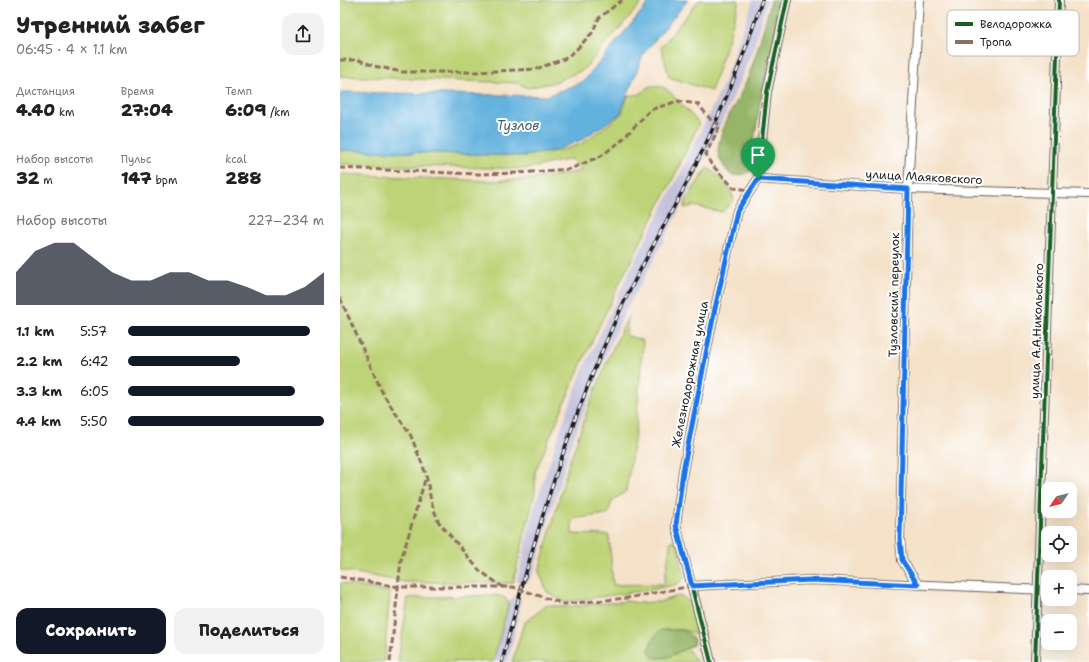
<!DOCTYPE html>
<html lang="ru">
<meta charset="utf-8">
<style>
:root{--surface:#fff;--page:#f2f2f2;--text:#222;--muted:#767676;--accent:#111827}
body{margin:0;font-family:"Shantell Sans",sans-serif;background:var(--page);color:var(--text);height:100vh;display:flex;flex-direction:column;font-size:15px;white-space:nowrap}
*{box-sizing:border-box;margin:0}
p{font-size:13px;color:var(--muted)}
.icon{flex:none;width:22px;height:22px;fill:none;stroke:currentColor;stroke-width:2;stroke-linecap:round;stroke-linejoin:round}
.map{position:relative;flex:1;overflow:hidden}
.sheet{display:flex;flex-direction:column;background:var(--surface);width:340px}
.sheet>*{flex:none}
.needle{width:26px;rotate:235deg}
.fabs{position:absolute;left:701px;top:482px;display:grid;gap:8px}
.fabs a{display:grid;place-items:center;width:36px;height:36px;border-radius:8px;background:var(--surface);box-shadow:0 4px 16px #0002;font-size:20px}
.pin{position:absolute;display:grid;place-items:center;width:34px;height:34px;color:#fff;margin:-41px -17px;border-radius:50% 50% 50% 0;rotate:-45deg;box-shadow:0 0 4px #0007}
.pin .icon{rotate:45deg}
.round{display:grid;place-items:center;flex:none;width:42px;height:42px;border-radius:12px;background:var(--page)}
.head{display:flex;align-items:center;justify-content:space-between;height:68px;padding:0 16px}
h1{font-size:22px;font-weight:800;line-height:30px}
.metrics{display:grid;grid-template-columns:repeat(3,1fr);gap:6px;height:68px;padding:4px 16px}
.metrics div{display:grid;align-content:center}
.metrics b{font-size:17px;font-weight:800}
.metrics small{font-size:11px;font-weight:400}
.metrics p{font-size:11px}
.chart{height:112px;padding:8px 16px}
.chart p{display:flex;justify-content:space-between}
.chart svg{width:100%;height:72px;margin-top:4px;fill:var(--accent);opacity:.7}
.action{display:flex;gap:8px;margin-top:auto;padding:8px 16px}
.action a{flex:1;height:46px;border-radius:12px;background:var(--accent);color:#fff;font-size:16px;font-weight:800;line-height:46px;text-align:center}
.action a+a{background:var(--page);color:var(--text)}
ul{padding:0 16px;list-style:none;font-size:13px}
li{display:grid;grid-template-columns:64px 48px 1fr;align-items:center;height:30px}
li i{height:10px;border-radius:5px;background:var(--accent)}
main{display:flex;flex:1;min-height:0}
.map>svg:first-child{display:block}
</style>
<main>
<section class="sheet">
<div class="head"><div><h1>Утренний забег</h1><p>06:45 · 4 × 1.1 km</p></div><a class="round"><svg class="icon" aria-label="share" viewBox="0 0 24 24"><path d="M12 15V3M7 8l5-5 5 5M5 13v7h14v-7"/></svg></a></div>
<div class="metrics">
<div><p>Дистанция</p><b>4.40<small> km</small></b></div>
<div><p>Время</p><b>27:04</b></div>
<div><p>Темп</p><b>6:09<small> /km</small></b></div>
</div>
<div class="metrics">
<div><p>Набор высоты</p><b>32<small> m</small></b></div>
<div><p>Пульс</p><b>147<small> bpm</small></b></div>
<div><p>kcal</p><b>288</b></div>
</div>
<div class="chart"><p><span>Набор высоты</span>227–234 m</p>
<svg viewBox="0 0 160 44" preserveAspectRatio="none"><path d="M0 44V24L10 11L20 6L30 6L40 15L50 24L60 29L70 29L80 24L90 24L100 29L110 29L120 33L130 38L140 38L150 33L160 24V44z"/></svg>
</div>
<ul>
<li><b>1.1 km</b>5:57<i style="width:93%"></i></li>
<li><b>2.2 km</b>6:42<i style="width:57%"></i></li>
<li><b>3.3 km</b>6:05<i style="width:85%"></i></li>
<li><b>4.4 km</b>5:50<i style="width:100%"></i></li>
</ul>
<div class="action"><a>Сохранить</a><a>Поделиться</a></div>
</section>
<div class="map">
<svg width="749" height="662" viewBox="0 0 749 662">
<rect width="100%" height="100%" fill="#fff"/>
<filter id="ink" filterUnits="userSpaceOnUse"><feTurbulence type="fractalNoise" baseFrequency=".025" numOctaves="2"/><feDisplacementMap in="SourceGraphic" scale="8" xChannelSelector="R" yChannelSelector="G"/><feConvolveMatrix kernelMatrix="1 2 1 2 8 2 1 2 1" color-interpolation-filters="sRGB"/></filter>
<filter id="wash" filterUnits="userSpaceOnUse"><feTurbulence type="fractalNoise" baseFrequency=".012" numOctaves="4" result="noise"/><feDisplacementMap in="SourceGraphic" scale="16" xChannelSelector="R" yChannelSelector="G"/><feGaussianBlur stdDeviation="0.9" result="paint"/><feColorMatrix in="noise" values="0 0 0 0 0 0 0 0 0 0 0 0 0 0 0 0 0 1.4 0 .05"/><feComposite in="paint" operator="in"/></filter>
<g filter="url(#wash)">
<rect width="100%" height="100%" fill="#f4e1c7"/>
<g fill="#c3c1dc">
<path d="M413,0H427L413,48L391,102L350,189L307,273L288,306L271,343L232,442L194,571L187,583L177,581L194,508L226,414L242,372L291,268L342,170L383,85Z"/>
<path d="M173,597L182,600L168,662H153L169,603Z"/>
</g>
<g fill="#bdd377" stroke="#6c784a">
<path d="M0,0H304L243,70L215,82L188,88L177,83L0,76Z"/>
<path d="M359,0H399L389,37L371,91L329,77L321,47Z"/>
<path d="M310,86C330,86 327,91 339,102C346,109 352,115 359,123L336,173L281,280L240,367L195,472V492L173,583L65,582L0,570V174L147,181L194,179L242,171L231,159L186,169L0,164V150L185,156L222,150L241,144L273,121L282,113L288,96L300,94Z"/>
<path d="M367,168C379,175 391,186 394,200L382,212L354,206L344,208L347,199Z"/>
<path d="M288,317L286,335L303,341L296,427L286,491L272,501L268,514L232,519V534L269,535L273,585L324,584L331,540L337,544L345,577L338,584L315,589L224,602L207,592L199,571L229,463L249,406L271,352Z"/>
<path d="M0,583L50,592L44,662H0Z"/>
<path d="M158,595L165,598L169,603L153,662H58L68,598Z"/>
<path d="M338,596C357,598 352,619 356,635L344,630H321L317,659L328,657L347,648L357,662H172L184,623L207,605L226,607L287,601L298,603L319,602Z"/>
</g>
<g fill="#96b568" stroke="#596842">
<path d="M431,0H444L422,91L414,140V167C407,175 401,176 391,175C385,169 378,159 378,151C380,124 398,103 407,80C417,54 424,27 431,0Z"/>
<path d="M321,630H344L354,639L353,645L328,657L313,658L309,651C310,641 314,637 321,630Z"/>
</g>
<path fill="#64b2de" stroke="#40677d" d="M311,0H348L304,53L280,114L241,140L216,150L185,156L0,150V92L207,96L244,81Z"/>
</g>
<g filter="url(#ink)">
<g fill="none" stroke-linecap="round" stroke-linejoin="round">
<g stroke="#686158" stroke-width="10">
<g id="street">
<path d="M418,179L568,189L749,194"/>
<path d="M578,585L562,560L560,539L568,189L579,0"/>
<path d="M352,586L471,580L708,590"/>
<path d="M730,590L749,591"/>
<path d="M371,662L336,525L343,471L374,313L397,211L418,179L427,92L447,0"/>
<path d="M695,662L719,0"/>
</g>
</g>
<use href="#street" stroke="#fff" stroke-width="8"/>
<g stroke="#1c1c1c" stroke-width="3.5">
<path id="rail" d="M162,662C193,540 229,420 282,306C303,262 328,220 350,176C379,119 403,60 422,0"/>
</g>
<use href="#rail" stroke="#fff" stroke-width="2" stroke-dasharray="6" stroke-linecap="butt"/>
<g stroke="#8d6e63" stroke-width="3" stroke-dasharray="6 3" stroke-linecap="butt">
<path d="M0,60H19L34,66L62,72H135L196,69L224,59L235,51L252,33L259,18L282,0"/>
<path d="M0,168L136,174L178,173L230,169L261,156L281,141L310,110L338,101L358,104L371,120L380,125L366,154L371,164L394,188L411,190"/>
<path d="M0,298L43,394L71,436L86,474L91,501L98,521L139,570L164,588"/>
<path d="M0,577L59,587H173L224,604L287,598L352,586"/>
<path d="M50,662L61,560L85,480"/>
</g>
<g stroke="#fff" stroke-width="6">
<g id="cycleway">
<path d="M371,662L336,525L343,471L374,313L397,211L418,179L427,92L447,0"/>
<path d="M695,662L719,0"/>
</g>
</g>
<use href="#cycleway" stroke="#1b5e20" stroke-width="4"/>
</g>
</g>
<g fill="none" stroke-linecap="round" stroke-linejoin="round" filter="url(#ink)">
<g stroke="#fff" stroke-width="8">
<path id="route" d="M418,179L568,189L560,539L562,560L578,585L471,580L352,586L336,525L343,471L374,313L397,211Z"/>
</g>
<use href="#route" stroke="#1a73e8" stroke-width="5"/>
</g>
<g text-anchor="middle" stroke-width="4" stroke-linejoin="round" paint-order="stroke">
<g font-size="12" fill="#1c1c1c" stroke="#fff">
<text transform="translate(584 177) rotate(3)" y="4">улица Маяковского</text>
<text transform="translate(554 295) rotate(-89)" y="4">Тузловский переулок</text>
<text transform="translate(697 331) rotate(-88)" y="4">улица А.А.Никольского</text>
<text transform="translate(350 374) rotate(-79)" y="4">Железнодорожная улица</text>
</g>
<g font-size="13" font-style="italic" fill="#3c6073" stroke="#fff">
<text x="178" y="130">Тузлов</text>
</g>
</g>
<rect x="607" y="10" width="132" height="46" rx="6" fill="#fff" stroke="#bbb" stroke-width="1"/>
<rect x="615" y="22" width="18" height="4" fill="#1b5e20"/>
<rect x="615" y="40" width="18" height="4" fill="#8d6e63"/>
<g font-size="11" fill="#1c1c1c">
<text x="640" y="28">Велодорожка</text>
<text x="640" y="46">Тропа</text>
</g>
</svg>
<div class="fabs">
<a><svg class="needle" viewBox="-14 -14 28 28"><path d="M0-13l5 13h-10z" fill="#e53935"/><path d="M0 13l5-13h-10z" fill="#767676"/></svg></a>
<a><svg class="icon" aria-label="locate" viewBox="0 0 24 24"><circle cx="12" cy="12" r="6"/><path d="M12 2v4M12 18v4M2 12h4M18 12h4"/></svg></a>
<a>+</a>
<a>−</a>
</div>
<div class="pin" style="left:418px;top:179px;background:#1e9e55"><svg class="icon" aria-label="arrive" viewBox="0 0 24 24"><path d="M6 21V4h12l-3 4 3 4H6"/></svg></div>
</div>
</main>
